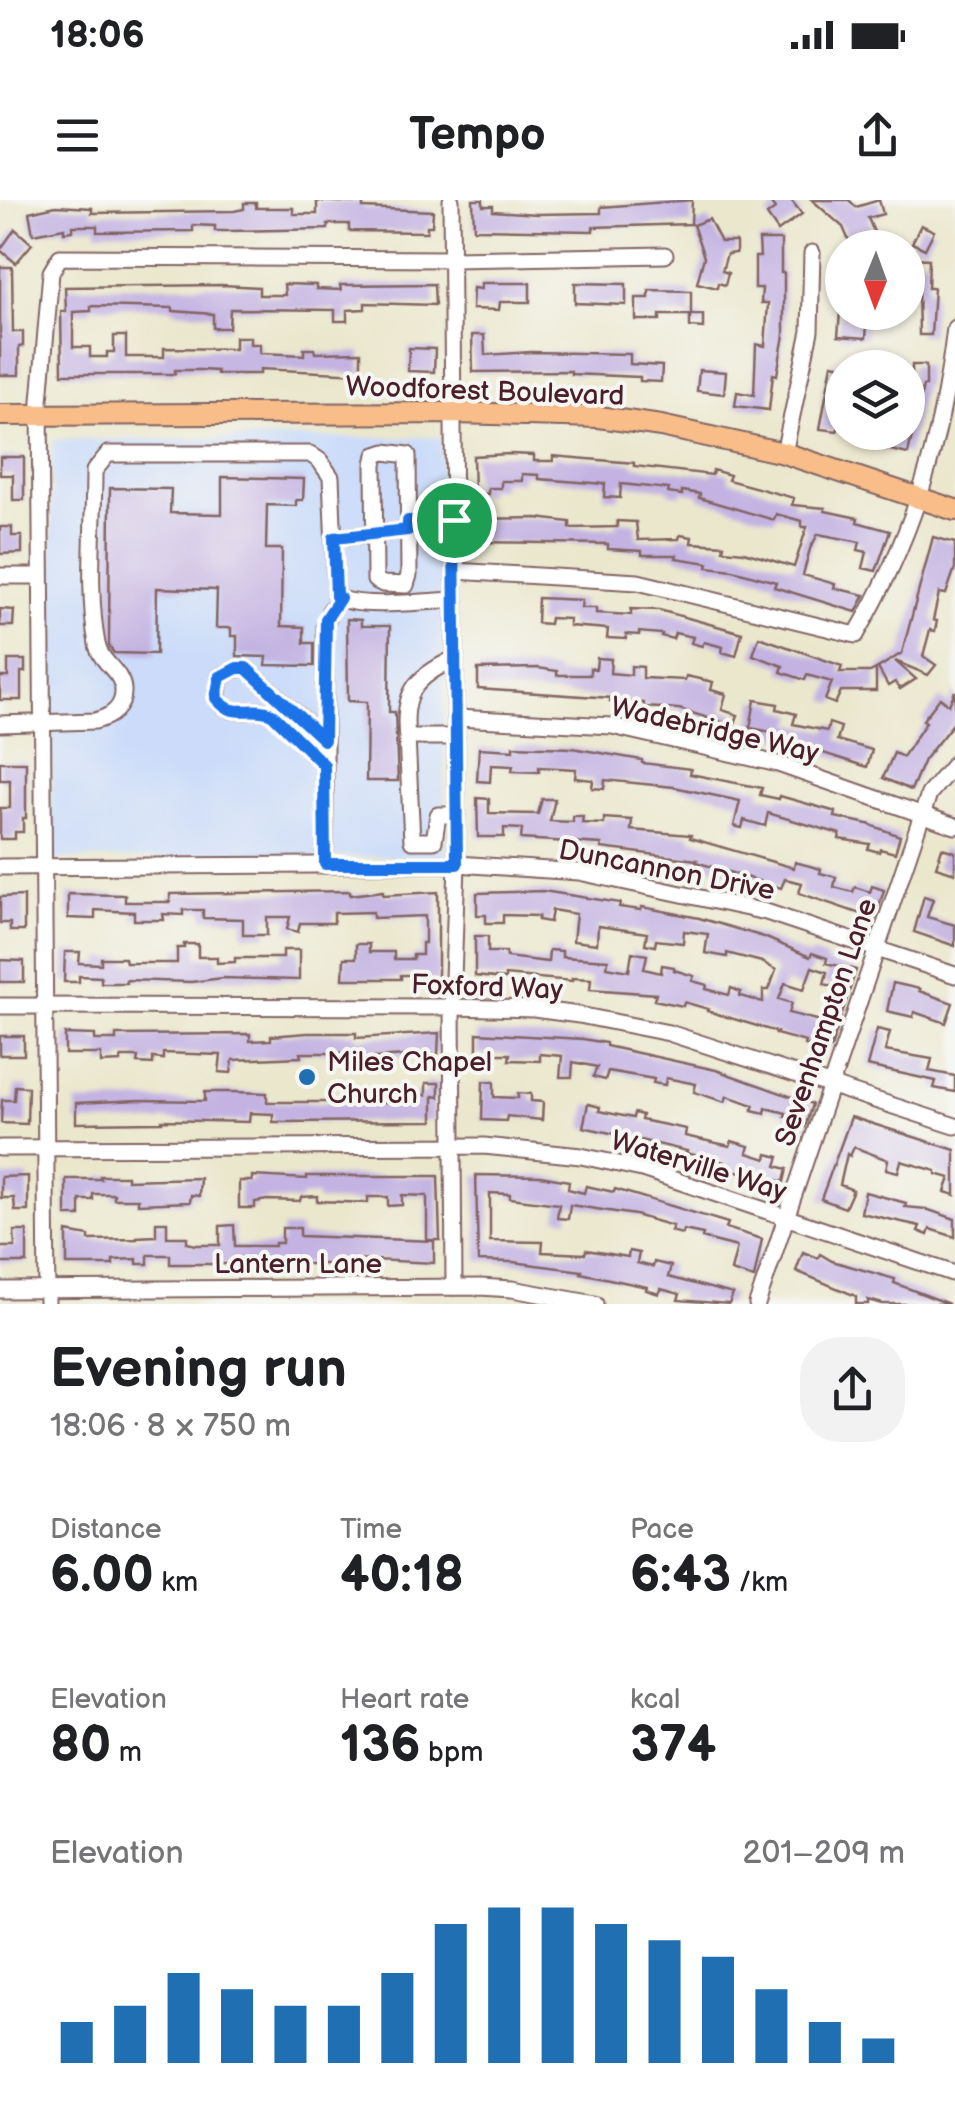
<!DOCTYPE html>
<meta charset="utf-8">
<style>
:root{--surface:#fff;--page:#f2f2f2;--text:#202124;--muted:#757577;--accent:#1f6fb2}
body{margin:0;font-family:"Balsamiq Sans",sans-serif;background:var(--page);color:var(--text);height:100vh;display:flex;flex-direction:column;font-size:38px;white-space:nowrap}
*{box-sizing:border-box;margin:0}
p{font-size:32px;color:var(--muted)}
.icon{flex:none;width:55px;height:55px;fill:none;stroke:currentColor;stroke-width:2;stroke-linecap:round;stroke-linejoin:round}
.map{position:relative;height:1104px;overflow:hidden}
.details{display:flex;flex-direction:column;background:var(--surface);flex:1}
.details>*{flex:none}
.needle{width:65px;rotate:181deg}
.buttons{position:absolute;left:825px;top:30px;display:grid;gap:20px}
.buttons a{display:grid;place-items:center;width:100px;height:100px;border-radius:50%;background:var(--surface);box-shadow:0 2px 8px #0004;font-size:50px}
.pin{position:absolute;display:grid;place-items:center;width:85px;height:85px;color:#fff;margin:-42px;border:5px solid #fff;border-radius:50%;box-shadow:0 2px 10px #0007}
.round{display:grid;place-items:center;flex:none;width:105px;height:105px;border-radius:40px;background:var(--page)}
.head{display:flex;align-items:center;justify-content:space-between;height:170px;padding:0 50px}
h1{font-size:55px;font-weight:600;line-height:75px}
.figures{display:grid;grid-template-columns:repeat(3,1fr);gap:15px;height:170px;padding:10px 50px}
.figures div{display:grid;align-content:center}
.figures b{font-size:50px;font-weight:600}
.figures small{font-size:28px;font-weight:400}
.figures p{font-size:28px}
.chart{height:280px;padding:20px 50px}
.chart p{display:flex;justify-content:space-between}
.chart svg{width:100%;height:180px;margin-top:10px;stroke:var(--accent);stroke-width:6}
.status{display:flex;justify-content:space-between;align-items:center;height:70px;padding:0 50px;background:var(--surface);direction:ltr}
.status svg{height:28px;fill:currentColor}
header{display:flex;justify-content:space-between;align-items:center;height:130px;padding:0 50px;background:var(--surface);font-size:45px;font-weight:600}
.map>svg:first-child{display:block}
</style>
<div class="status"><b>18:06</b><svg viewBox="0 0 49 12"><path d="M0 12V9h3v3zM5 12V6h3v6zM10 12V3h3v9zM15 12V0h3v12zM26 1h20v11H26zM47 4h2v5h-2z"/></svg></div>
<header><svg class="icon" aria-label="menu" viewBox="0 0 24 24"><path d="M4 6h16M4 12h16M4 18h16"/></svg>Tempo<svg class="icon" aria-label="share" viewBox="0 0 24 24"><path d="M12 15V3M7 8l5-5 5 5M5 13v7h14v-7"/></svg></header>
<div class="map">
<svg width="955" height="1104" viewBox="0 0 955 1104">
<rect width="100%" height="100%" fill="#f6f6f2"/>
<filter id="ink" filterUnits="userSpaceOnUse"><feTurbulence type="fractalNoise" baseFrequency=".01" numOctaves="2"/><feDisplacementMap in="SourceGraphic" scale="20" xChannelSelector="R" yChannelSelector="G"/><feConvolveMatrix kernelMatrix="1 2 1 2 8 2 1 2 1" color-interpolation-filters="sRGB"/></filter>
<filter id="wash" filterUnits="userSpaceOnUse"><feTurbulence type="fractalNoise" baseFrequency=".0048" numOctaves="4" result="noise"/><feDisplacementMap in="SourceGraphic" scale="40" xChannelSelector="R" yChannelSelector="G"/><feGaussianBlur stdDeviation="2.25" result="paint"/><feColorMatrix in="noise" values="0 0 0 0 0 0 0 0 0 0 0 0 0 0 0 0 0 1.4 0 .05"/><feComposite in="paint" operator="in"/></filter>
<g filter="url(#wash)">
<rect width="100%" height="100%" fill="#ebe7cd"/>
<path fill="#cbdbf9" d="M441,237L445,656L52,659V240Z"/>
<g id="blocks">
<g fill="#c4b3e2" fill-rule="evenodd">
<path d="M473,0H483V6H493V11L537,14L601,13V7L692,0L691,24L593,27V31L474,29Z"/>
<path d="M768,0H791L802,14L778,31L767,15L775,9Z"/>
<path d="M812,0H849L856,7L879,0L883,14L868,18L877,39L852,48L843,27Z"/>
<path d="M317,1L363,3V8L433,11L432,26H427V32L349,31V24H328V29L228,31H215V26L193,25V31L97,32V26H73V31L64,32V28L33,34L29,12L56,6L92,8V13L234,11L244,9V3H256V8H293V14H317Z"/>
<path d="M709,19L721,42H736V53L727,54L722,71L728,73L725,85L718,83L717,88L697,83L704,57L693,25Z"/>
<path d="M921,25L934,31L925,49L912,43Z"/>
<path d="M15,29L32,44L16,63L0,50Z"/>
<path d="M759,40H781V73H784V135L777,175L773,174L769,210L735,206L737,192L754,195L756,144L765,146L768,103H761L762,88H755V57H760Z"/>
<path d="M908,58L929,59L928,88H934L931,135H919L918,85H909Z"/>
<path d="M0,67H12L13,132H23V146L19,147V175H0Z"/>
<path d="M481,83H530V102H500L499,110L472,109L473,88L481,89Z"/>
<path d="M575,83L626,84V105L575,103Z"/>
<path d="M284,84L316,85V89L341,90L340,85L434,84L435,105L365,103V109L347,110V121H335V110L230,109L229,128H213V114L173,111V108L91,106V111L73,112V147H90V157H107V152H114V136H126V157H164V148L235,149V137H250V144H260V153L304,155V149H314L315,153L361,152V174L260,169V174H217V171L200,170H175V174H62L61,111H66L65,87L222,85L259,87V95H285Z"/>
<path d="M649,90L691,91V115H703V128L690,127V115H660V120H636V98H649Z"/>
<path d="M840,112H868L866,138L838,136Z"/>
<path d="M472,135H484L485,155L531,152L630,154V164L662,166L661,182L640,181V177L571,174V171L473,172Z"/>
<path d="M409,148L435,149L434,172L408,171Z"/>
<path d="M832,164L842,166V221L837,231L820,229Z"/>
<path d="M912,165H926V186H923L908,254L886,249L890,232H908V193L912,194Z"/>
<path d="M699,170L726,172L724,194L697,191Z"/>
<path d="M509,254L534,255V261H553V256L634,263V266L712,275L713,270L730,275L728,280L794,298L792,305L825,308V311L858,318L857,322L890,331L876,371L863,368L867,352L858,350L860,342L818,334L810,349L803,375L835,384L834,388L865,395L856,412L774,387L776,382L733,370L707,367L708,363L676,358L677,355H642V351L608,349V344L477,342V319L537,318L570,322V328L617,327V321L636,322L638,340L679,339L680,335L692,337L691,343L724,345L723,350L744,352L794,367L807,327H802V321L776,314L774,320L699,298L700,294L682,291V295L668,293L669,289L621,284L620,298L604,297L605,284L539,279V275L522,274V281H501V288H488V294H474L473,256Z"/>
<path d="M0,257H24V300H13V275H0Z"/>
<path d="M222,277L304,279L303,300H296V306L267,305L266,349H282L281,426L304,427V443H314V466L266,465L267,457L237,456V436H231V428H216L217,390L157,388L156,454L114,453L109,446L110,288L171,289L170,313L222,314Z"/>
<path d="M0,327H12V336H22V353L0,354Z"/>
<path d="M933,337L955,343V368L946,394L939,393L933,420L937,421L935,431L930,430L923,456L936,465L928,475L895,461L916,479L900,489L895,482L888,486L878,468L902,453Z"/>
<path d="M538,398L582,400L581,408H596V413L631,415V409L659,410L742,433L736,456L722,452L723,447L704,442L702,446L691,443L693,437L675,433L673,439L661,436L662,434L639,432V435L626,434V439L607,438L608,429L569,426V419L550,418L549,424L537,423Z"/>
<path d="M0,409L14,410L13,426H0Z"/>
<path d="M347,419L361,420V426H390L389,512H395L398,581H366L367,502L348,501Z"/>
<path d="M759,437L842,466L840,472H870L876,469V491H841L835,504L825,500L832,482L807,475L805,480L781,472L783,466L753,455Z"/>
<path d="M597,458L611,459L610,473L631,475V466L643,467V478L685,480L686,476L713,482L711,490L726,494L722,510L738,515L734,526L679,509L644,507V503L610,501L611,498L478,489V469L538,468L557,471V475H590V468L596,469Z"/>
<path d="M8,460H25V472H21V500H0V477H8Z"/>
<path d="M955,491V521L924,560L911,590L883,578L894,553L903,557L926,522L923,520L940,498L949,505Z"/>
<path d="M755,500L778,504L777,509L796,514L793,524L827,531L829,523L841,527L837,540L872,550L867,567L776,538L777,533L750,528Z"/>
<path d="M513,546L572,548L642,560V563L691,569L690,574L762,588L760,595L779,599L780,596L836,612L835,617L868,624L900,636L895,653L880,649L879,652L868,649L870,644L839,639L840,634L768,613L765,626L744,620L742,628L734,626L740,601L674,587L605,580L604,589L592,588L593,580L575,578L576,569L539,567V572L512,571L513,566L491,565L490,582L477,581L479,548L513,550Z"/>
<path d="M0,562H26V618H23V632H15V639H0V608H10V580H0Z"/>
<path d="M477,598L489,599V613L538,614L542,599H555L550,621L573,622V616H583L582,623L604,624V618L632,620L631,630L691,635L690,638L794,668L795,662L821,669L820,673L836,677L834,687L853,692L855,687L870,692L872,686L884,690L875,719L799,693L802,683L785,679L781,688L696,662L697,660L601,648L602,644L521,639L522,629L504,628V637H478Z"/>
<path d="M942,648L955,652V673L936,667Z"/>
<path d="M350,691V695L383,691V695L438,692V780H423V775H401V779H343L344,758H356V744H369V752H394V759H413V755H422V743H425V716L373,718V712L334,713V723H300L298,732L287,729L290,717H267V735H243V719L203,718V710H183V715L163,714L164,720H134V712L95,710V719L68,718V694L125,695V702H170V694Z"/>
<path d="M543,691L620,703L619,707L641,710L642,707L699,718L764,737L810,757L812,753L827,758L826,763L856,770L831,848L821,845L820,849L805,845L806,842L776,834L777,832L707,811L708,809L684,802L683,806L654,800L656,794L590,789L591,779L572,778V781L505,775V779L475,776V736H488V752H506V757L548,762L549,750L562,751V757L608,760L607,767L629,771L632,752L647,755L644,769L661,773L662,765L674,767V770L694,776L692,781L707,785L706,789L729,795L731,788L741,792L740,796L763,802V790H769L776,770L762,762L727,753V757L705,753L708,734L684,731L683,743L656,740L655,746L645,744L647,733L598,726L597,744L573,741L576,714L552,710L550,722L538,720L539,716L503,715V723H486V715H477V693ZM812,767L827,772L824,784L838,787L832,812L829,811L825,822L789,813L792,803L779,799L785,783L804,789Z"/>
<path d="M24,696V731H10V723H0V697Z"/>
<path d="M924,696L933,699L927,717L955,725V746L914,732Z"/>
<path d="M184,744H198V757H217V763L235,762V758H283V750H299V780L223,778L191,782L126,780V783H101V777L79,776V782H64L65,752H80L79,763L101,764V758H125L126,763H177V748H184Z"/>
<path d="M0,760L24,761V782H0Z"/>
<path d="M893,783L920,789L919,791L953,803L946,823L914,812L913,817L887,811Z"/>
<path d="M877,829L890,832L885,851L932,859L929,871L955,876V892L934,888L936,881L867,866Z"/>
<path d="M307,833H356V838L439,833L438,854L342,860V853H300L301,857L233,860L231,873L219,872L221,855L163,853V859L153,858V864L137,863L138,857H121V862L101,863V854H65V834L95,835V840H116V835L250,834V841L271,840V836Z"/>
<path d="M477,833L583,839L606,843V846L716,870L812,904L805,927L793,924L795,918L785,916L786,913L766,908L765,913L752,910L754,905L727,896L725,902L694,892L696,884L666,878L665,885L653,883L654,879L608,871L605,880L593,877L597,867L573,862L572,877H560L562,856L540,854V861L509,860L510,854H477Z"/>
<rect x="0" y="836" width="24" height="19"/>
<path d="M483,881L494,882V897L518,898V893L531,894V901L543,902L542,920L507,916L506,921L482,920Z"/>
<path d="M426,883H439V897L433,896V921L273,922V914L250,913L249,922L162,920V922L76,923V903L139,900L205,901V892H233L267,893V902H408V895H426Z"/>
<path d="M15,886L28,887L27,924L1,923L2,900H14Z"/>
<path d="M588,904L600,907L599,911L633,918L634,913L642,915L641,920L686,929L685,936L730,946L732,941L749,946L747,953L766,959L767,954L779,957L776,966L787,969L784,982L724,968L725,962L686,953L687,951L636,939L635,943L628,941L629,937L583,927Z"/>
<path d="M851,917L955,950V995L945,992L950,978L936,974V971L901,961L898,972L886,969L888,960L854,947L850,956L847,954L840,985L853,990L845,1008L821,999Z"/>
<path d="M476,975L540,976L569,981L568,989L584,993L586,986L614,992L615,989L728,1023L726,1028L762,1039L754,1078L731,1071L737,1047L702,1038L703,1034L683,1030L682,1034L671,1031L673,1026L635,1015L570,1005L568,1019L557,1018L559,1004L510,998V994L490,993V1041L543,1042L542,1052L585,1054L586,1050L628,1057L629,1051L639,1053L637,1063L653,1067L654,1062L671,1066L668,1077L733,1094L729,1104L678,1100L680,1094L661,1089L659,1094L646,1090L647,1087L581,1073L582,1071L513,1062L478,1061Z"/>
<path d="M28,976V1011H15L14,998H1V977Z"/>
<path d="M100,976H127V980L200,978L199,996L191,995L190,1002L138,1004V999H114V994H93V1000H80V1016H66V979H101Z"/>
<path d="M252,976L307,979V976H438L440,1040H427V996L402,995V1005L388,1006V997H368V1003L317,1001V996L301,997L300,1001L267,1000L255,1002V1008H239V981H252Z"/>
<path d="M865,992L906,1003L905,1007L926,1009L955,1019V1037L930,1029L928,1035L918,1031L920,1026L861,1013Z"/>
<path d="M156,1022H167V1037H187V1043L196,1045H220V1026L234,1025L235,1046H275V1043H282V1028H300V1036L434,1041V1063L354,1059V1064H170V1055H148V1064H137V1059L113,1060V1065H67V1032L89,1036V1040L137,1039V1037L156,1036Z"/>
<path d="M14,1031H27V1063H0V1047H15Z"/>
<path d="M803,1052L818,1058L820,1054L832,1061L895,1079L894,1083L949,1104H883L868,1100V1104H856V1096L796,1071Z"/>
</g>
</g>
</g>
<g filter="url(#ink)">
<use href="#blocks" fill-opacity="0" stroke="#826564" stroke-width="2.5"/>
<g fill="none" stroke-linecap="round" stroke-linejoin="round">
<g stroke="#826564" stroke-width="19">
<g id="minor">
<path d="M451,0L457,664L452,807L454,1087"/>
<path d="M385,252L408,255L409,375L406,385L383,384L375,380L374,264L376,255Z"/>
<path d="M784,253L810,131L812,53"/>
<path d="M408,321L455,320"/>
<path d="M334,338L408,330"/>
<path d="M455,371L638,382L856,435C913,337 942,241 955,128"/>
<path d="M0,376H39"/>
<path d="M454,459C415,477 402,493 407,537H456"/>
<path d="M456,518L612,526L778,564L955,626"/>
<path d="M0,524L95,521C111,517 124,508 123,490C122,471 100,463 97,444C87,391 94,326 94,271L108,254H310L320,261L331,277L336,396C356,410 428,401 455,400"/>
<path d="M407,537L412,641H434L438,615H457"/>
<path d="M324,565L273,514C251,504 234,521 217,499L220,477L237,468H246L325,540"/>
<path d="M325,665V427L330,411L340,398"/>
<path d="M0,667L457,664L579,672L766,712L955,775"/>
<path d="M0,806L452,807L534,809L579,815L669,833L955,926"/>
<path d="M0,948L484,946L581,956L642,969L955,1074"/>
<path d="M0,1090L480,1087L512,1089L595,1104"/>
<path d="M47,1104L40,201L51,72L60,57L452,59L665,55"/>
<path d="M757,1104L929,594L955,563"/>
</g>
</g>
<g stroke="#826564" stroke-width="24">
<path id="major" d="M0,215L454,213L599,217L661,226L784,253L955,310"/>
</g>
<use href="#minor" stroke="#fff" stroke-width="15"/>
<use href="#major" stroke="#f8bd89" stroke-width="20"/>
</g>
</g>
<g fill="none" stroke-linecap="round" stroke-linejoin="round" filter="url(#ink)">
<g stroke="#fff" stroke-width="20">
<path id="route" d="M454,320L457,664H325L324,565L272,514C251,504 234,521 216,498L220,477L237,468H246L324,540L326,419L340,398L336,396L334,338L408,330V321Z"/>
</g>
<use href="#route" stroke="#1a73e8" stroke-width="12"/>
</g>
<circle fill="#1f6fb2" stroke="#f6f6f2" stroke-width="4" cx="307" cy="877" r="10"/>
<g text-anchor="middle" stroke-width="8" stroke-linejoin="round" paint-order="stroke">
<g font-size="28" fill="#4a1f2b" stroke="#f6f6f2">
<text transform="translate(485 190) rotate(2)" y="10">Woodforest Boulevard</text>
<text transform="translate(715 529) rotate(13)" y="10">Wadebridge Way</text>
<text transform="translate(667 669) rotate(11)" y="10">Duncannon Drive</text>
<text transform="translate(487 786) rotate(2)" y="10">Foxford Way</text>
<text transform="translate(825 822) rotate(-71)" y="10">Sevenhampton Lane</text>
<text transform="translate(699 965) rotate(17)" y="10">Waterville Way</text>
<text x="298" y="1073">Lantern Lane</text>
</g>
<g font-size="28" fill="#4a1f2b" stroke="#f6f6f2" text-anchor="start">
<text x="327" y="871">Miles Chapel<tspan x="327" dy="32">Church</tspan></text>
</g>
</g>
</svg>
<div class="buttons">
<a><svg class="needle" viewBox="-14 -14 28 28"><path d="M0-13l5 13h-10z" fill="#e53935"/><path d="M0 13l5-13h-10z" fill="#757577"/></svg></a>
<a><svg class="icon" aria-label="layers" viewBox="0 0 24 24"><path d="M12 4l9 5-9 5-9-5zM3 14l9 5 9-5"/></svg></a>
</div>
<div class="pin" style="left:454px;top:320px;background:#1e9e55"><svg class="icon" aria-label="arrive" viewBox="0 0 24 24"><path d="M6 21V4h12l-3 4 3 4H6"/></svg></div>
</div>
<section class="details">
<div class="head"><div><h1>Evening run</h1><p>18:06 · 8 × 750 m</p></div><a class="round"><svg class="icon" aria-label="share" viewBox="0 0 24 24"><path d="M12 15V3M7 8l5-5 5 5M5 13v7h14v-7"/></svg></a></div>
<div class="figures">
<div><p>Distance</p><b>6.00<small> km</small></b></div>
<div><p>Time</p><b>40:18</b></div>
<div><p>Pace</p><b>6:43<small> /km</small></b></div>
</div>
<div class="figures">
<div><p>Elevation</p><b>80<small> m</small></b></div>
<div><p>Heart rate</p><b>136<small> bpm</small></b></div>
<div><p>kcal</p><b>374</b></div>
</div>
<div class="chart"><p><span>Elevation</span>201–209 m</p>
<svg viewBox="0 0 160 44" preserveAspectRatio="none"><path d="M5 44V34M15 44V30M25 44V22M35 44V26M45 44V30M55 44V30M65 44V22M75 44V10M85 44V6M95 44V6M105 44V10M115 44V14M125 44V18M135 44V26M145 44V34M155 44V38"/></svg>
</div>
</section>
